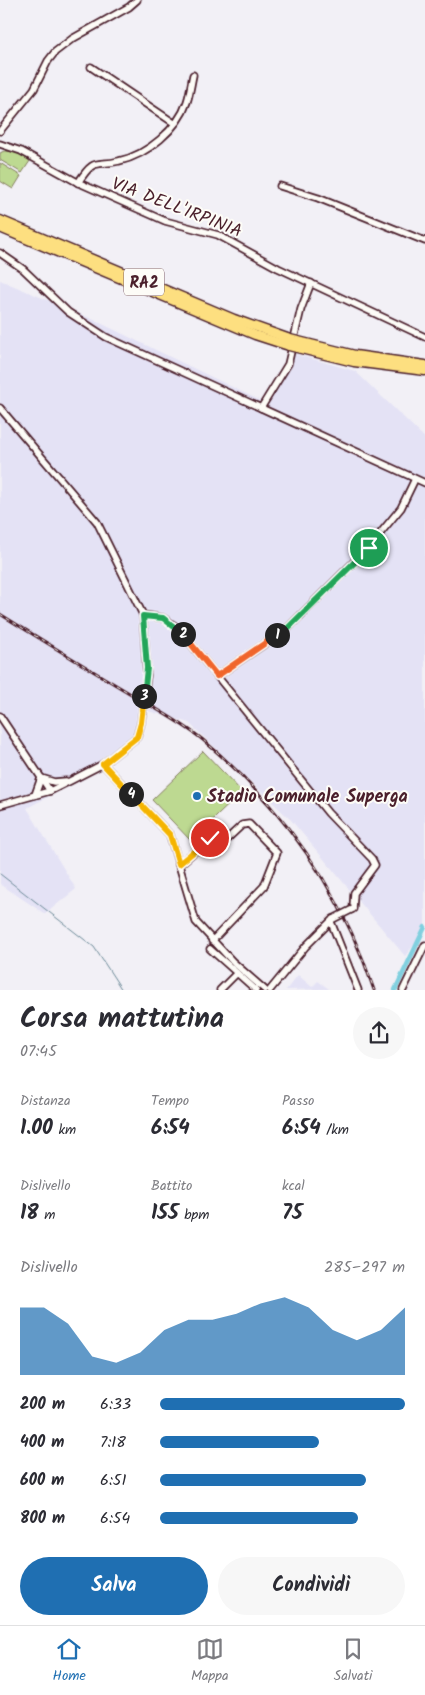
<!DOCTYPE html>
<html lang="it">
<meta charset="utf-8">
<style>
:root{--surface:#fff;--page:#f7f7f7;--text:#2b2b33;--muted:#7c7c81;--line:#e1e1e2;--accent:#1f6fb2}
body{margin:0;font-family:Kalam,sans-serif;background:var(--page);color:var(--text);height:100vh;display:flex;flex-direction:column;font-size:19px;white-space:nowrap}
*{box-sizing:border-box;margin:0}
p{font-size:16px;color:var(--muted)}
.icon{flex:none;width:28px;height:28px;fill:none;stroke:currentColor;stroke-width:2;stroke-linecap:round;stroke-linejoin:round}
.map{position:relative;height:990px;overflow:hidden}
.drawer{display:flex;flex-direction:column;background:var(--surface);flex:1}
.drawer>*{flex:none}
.pin{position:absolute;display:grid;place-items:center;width:42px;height:42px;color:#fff;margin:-21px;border:2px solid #fff;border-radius:50%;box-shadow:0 1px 5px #0007}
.km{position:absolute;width:25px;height:25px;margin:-12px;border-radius:50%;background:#222;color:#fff;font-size:14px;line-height:25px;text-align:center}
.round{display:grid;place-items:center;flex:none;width:52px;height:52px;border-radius:26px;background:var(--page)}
.headline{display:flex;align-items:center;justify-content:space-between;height:85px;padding:0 20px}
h1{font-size:28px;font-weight:700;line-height:38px}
.figures{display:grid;grid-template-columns:repeat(3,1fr);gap:8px;height:85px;padding:5px 20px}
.figures div{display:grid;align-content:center}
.figures b{font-size:21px;font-weight:700}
.figures small{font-size:14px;font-weight:400}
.figures p{font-size:14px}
.chart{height:140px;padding:10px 20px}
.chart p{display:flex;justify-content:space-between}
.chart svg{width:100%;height:90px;margin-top:5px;fill:var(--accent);opacity:.7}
.action{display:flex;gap:10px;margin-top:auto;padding:10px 20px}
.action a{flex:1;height:58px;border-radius:30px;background:var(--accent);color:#fff;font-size:20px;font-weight:700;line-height:58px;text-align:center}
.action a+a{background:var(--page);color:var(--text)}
ul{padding:0 20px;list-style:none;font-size:16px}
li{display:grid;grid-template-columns:80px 60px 1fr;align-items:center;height:38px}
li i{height:12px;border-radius:6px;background:var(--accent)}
.tabs{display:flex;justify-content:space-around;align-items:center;height:70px;border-top:1px solid var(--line);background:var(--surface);font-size:14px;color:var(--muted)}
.tabs a{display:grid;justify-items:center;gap:2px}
.tabs .on{color:var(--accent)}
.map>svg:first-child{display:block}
</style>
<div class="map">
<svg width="425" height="990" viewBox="0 0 425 990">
<rect width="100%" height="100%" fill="#f2f0f6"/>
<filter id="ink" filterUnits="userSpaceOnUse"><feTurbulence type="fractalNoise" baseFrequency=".02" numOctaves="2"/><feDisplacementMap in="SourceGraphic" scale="10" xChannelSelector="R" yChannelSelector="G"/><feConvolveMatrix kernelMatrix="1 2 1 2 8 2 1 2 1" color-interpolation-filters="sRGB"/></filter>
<g filter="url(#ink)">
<g fill="#e4e2f5">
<path d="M0,280L92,319L265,403L290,369L295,354L355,371L425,438V931L405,956L291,820L189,723L145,710L140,741L113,762L27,808L76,889L45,914L0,884Z"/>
<path d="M298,975L312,987L318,981L329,989L286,990Z"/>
</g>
<g fill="#bdd991" stroke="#847c5e">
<path d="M4,151L17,152L30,161L22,173L0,160V153Z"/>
<path d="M0,163L21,176L13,189L0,181Z"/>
<path d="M203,751L242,792L191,841L152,800Z"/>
</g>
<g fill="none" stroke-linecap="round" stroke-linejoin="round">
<path stroke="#6b8997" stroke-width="1" d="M0,874L94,947L122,990"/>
<path stroke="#81d0df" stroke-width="4.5" d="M395,990L425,927"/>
<g stroke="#4a1f2b" stroke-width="9">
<g id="minor">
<path d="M91,67L174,123"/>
<path d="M0,131L34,89L48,61L55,52L72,39L129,7L137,0"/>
<path d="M0,144L21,151L77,182L165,221L218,235L278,268L425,337"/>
<path d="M78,183C95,156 96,167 119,161C147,155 178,129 187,102C190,93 191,84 193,75"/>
<path d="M280,186L318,198L425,241"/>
<path d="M0,253L23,269L68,312L106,337L425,483"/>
<path d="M0,408L97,522L143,615"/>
<path d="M261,408L288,364L301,309L311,283"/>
<path d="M217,676L288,628L369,547L401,508L415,479"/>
<path d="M0,716L50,791"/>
<path d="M103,764L170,835L196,922L233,962L265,990"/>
<path d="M41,778L54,782L66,781"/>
<path d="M35,795L41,778"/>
<path d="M0,805L50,791L70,781L103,764L137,737L141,723L147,675L143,615L163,618L178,628L328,813L372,859L375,865L354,893L353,909"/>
<path d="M179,865L210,838L225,841L242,825L249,824L277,853L264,886L212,941"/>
<path d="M331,922L358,990"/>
<path d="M210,949L237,973"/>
<path d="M220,990L237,973L256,990"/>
<path d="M270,990L306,946L333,919"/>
<path d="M403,990L425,945"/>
</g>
</g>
<g stroke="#4a1f2b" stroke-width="11">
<g id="highway">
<path d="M0,220L234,319L290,339"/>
<path d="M0,228L255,335L289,346"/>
<path d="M298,341L355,355L425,365"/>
<path d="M297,348L354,362L425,371"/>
</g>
</g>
<use href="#minor" stroke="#fdfcf7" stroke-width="5.5"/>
<use href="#highway" stroke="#fddf80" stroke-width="8"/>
<g stroke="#4a1f2b" stroke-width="3">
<path id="rail" d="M0,614C42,640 84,666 126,691C152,707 180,721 203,740C284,808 341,890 374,990"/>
</g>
<use href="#rail" stroke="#fdfcf7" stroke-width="1" stroke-dasharray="4" stroke-linecap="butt"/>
<g stroke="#4a1f2b" stroke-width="9" stroke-linecap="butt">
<path id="minor-bridge" d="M333,919L353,909"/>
</g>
<g stroke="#4a1f2b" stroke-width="11" stroke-linecap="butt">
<g id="highway-bridge">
<path d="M290,339L298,341"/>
<path d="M289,346L297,348"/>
</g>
</g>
<use href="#minor-bridge" stroke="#fdfcf7" stroke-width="5.5"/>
<use href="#highway-bridge" stroke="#fddf80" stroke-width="8"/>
</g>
</g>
<g fill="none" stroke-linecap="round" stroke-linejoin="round" filter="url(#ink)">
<g stroke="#fff" stroke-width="10">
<path id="split-1" d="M277,635L288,628L369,548"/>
</g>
<g stroke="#fff" stroke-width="10">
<path id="split-2" d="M183,634L217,676L277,635"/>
</g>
<g stroke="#fff" stroke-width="10">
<path id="split-3" d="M144,696L147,668L143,616L163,618L183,634"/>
</g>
<g stroke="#fff" stroke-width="10">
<path id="split-4" d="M131,794L103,764L137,737L141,723L144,696"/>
</g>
<g stroke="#fff" stroke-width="10">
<path id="split-5" d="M131,794L170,835L179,864L210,838"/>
</g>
<use href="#split-1" stroke="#22a559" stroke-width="6"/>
<use href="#split-2" stroke="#f0652b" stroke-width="6"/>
<use href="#split-3" stroke="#22a559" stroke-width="6"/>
<use href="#split-4" stroke="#f5b400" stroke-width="6"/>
<use href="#split-5" stroke="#f5b400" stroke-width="6"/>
</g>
<circle fill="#1f6fb2" stroke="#fdfcf7" stroke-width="2" cx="197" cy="796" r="5"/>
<g text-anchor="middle" stroke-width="4" stroke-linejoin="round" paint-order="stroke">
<rect fill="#fdfcf7" stroke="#806168" stroke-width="1" x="124" y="268.5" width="40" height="27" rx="4"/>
<g font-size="16" font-weight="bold" fill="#4a1f2b">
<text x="144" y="288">RA2</text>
</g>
<g font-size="18" fill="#4a1f2b" stroke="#fdfcf7">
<text transform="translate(177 207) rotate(21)" y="6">VIA DELL'IRPINIA</text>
</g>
<g font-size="18" font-weight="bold" fill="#4a1f2b" stroke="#fdfcf7" text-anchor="start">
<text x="207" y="802">Stadio Comunale Superga</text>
</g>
</g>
</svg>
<div class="pin" style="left:369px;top:548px;background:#1e9e55"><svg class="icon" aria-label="arrive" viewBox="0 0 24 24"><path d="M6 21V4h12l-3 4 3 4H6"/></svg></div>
<div class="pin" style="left:210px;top:838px;background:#d93025"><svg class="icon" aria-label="check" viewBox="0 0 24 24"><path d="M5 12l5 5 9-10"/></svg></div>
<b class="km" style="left:277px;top:635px">1</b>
<b class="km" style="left:183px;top:634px">2</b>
<b class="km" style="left:144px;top:696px">3</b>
<b class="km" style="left:131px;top:794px">4</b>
</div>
<section class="drawer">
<div class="headline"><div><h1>Corsa mattutina</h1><p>07:45</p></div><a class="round"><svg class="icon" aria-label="share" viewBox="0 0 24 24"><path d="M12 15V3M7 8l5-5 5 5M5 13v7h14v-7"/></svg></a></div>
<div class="figures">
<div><p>Distanza</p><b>1.00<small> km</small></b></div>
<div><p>Tempo</p><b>6:54</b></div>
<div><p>Passo</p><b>6:54<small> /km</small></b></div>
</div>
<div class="figures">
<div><p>Dislivello</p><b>18<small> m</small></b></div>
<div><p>Battito</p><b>155<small> bpm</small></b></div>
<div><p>kcal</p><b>75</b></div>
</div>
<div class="chart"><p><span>Dislivello</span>285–297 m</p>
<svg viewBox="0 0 160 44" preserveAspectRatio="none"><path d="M0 44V11L10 11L20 19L30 35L40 38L50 33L60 22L70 17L80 17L90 14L100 9L110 6L120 11L130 22L140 27L150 22L160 11V44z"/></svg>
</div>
<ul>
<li><b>200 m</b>6:33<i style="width:100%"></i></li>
<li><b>400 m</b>7:18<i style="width:65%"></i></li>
<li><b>600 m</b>6:51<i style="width:84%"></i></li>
<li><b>800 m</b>6:54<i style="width:81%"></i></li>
</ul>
<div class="action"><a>Salva</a><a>Condividi</a></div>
</section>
<nav class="tabs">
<a class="on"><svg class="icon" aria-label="home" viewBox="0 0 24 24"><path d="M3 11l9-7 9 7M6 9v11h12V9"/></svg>Home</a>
<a><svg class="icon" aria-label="map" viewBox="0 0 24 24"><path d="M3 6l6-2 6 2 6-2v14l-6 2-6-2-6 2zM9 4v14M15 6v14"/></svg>Mappa</a>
<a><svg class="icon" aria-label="saved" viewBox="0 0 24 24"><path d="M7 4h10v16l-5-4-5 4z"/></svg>Salvati</a>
</nav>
